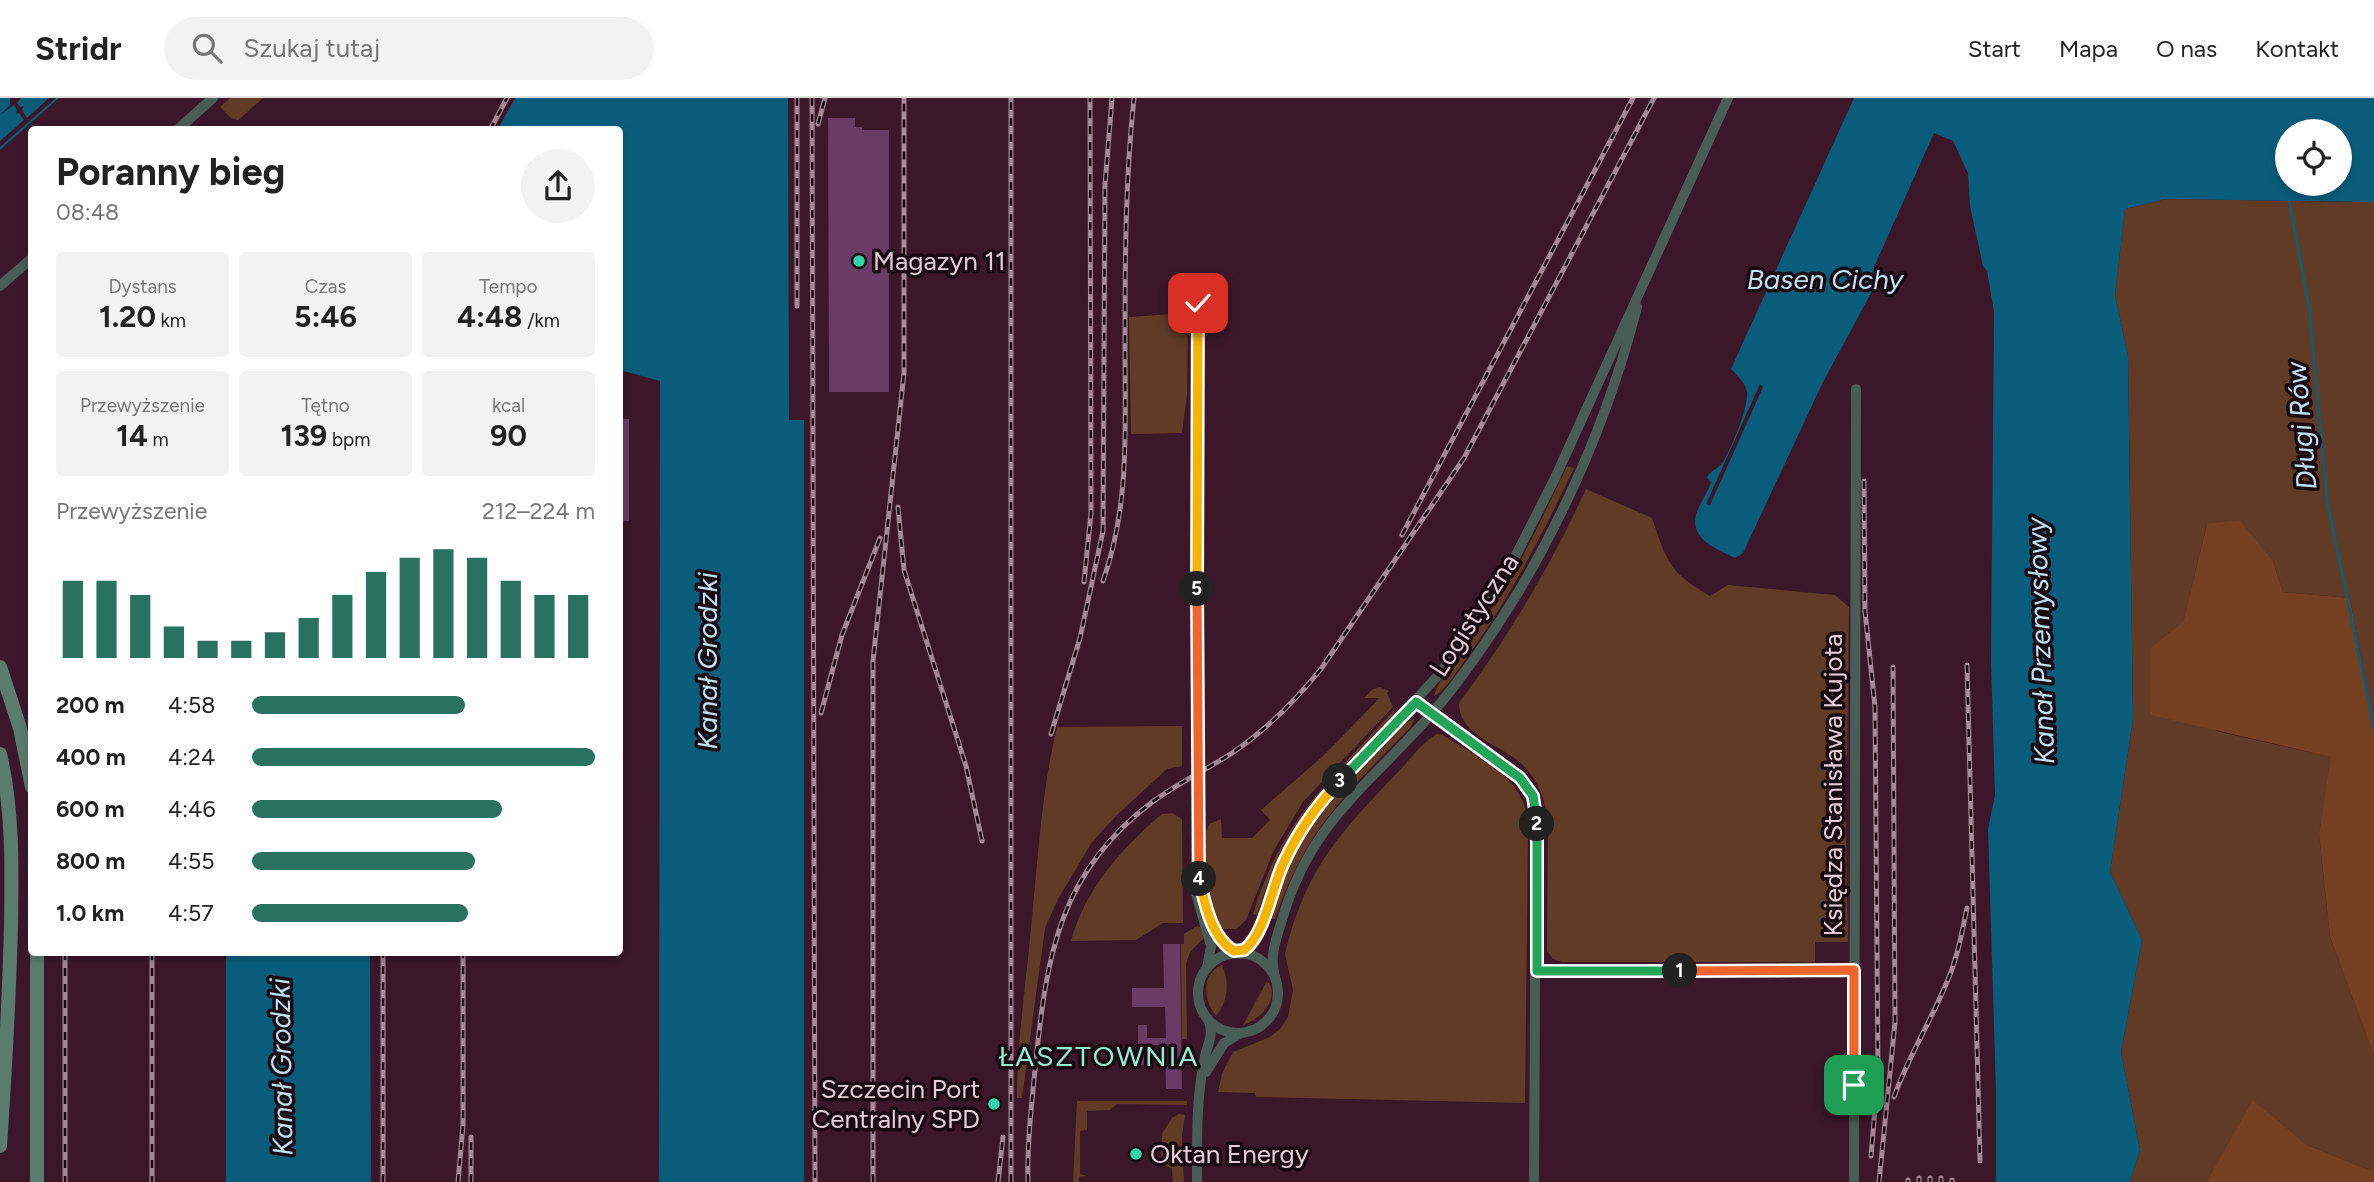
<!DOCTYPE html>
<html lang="pl">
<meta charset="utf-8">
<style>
:root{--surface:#fff;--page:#f2f2f2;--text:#222;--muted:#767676;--line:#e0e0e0;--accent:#29725f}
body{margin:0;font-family:Figtree,sans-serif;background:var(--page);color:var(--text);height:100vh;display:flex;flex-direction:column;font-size:26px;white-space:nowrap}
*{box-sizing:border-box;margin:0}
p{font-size:23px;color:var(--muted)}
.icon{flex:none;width:38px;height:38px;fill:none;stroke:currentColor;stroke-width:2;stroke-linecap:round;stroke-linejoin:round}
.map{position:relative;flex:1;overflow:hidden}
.sheet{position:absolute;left:28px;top:28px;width:595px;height:830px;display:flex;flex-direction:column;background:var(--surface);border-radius:7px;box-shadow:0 4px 10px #0003}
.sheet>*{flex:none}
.tools{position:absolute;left:2275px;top:21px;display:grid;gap:14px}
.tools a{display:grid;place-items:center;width:77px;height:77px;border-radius:50%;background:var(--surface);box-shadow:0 4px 10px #0003;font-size:35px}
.pin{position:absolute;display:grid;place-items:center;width:60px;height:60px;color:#fff;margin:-30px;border-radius:14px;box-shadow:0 4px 10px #0006}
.km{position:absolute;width:35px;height:35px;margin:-18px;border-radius:50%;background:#222;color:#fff;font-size:19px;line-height:35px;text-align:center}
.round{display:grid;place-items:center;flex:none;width:74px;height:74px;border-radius:37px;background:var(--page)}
.summary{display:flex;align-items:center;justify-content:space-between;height:119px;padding:0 28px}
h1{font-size:38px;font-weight:700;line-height:52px}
.figures{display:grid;grid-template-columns:repeat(3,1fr);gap:10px;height:119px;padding:7px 28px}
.figures div{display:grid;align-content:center;border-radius:7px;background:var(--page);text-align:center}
.figures b{font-size:30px;font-weight:700}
.figures small{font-size:19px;font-weight:400}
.figures p{font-size:19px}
.chart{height:196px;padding:14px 28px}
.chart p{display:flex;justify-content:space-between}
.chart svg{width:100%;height:126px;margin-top:7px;stroke:var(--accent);stroke-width:6}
ul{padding:0 28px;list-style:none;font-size:23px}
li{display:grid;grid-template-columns:112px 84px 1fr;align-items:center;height:52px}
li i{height:18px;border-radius:9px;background:var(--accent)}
header{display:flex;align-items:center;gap:42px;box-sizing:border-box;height:98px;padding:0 35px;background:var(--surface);border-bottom:2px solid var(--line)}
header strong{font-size:33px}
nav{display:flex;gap:38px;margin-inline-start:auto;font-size:24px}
.search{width:490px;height:63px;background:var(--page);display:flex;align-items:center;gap:18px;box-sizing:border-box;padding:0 24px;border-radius:38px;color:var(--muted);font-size:26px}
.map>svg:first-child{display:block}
</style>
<header>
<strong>Stridr</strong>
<div class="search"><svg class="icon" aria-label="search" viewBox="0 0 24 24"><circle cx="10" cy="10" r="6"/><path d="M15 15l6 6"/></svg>Szukaj tutaj</div>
<nav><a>Start</a><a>Mapa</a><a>O nas</a><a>Kontakt</a></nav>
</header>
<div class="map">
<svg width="2374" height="1084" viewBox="0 0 2374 1084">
<rect width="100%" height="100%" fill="#3c172a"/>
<g fill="#613b26">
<path d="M230,0H263L238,22L231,20L220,9Z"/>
<path d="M2166,101L2374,104V631L2350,500L2283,494L2273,463L2207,426L2183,524L2216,633L2332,659L2319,736L2330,839L2374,958V1074L2307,1047L2253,1003L2206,1084H2130L2140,1052L2121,954L2142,842L2110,774L2133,621L2128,258L2115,197L2125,111Z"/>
<path d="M1188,215L1187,297L1182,335L1131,336L1129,219Z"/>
<path d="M1567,368L1574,370C1542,437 1509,502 1465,562C1456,574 1447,591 1434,598C1439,577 1483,525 1497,503C1524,460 1545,414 1567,368Z"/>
<path d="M1586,391L1652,420C1667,464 1669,474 1710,498L1728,487L1835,497L1849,509L1847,658L1839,665L1837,672L1845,680L1848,844H1815V864H1562L1553,861L1547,853L1548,724C1545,700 1537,678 1517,662C1495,645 1459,636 1459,605C1510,536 1550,469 1586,391Z"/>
<path d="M1380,589L1389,593L1387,595L1393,609L1303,704L1273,754L1246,822L1236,831H1223C1203,804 1206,765 1206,734L1209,726L1221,721L1222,740H1252L1270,722L1261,712L1322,659L1375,605L1379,600H1364L1373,591Z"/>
<path d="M1395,611L1391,623C1329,688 1284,728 1257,817L1253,816C1281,722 1332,680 1395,611Z"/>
<path d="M1415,620L1410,630C1345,696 1306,731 1275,821L1269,820C1289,739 1348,683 1404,626Z"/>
<path d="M1182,628V668L1167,671L1117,717L1092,744L1058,801L1045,830L1022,1000H1017C1017,943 1026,886 1031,830C1038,762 1041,695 1057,629Z"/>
<path d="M1437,636L1443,637C1472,656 1514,674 1525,709C1528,718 1527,729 1528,737L1525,1005L1256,999L1255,995L1218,994L1222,976L1233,954L1270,939L1280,931L1288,919L1293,892L1285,856C1306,770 1339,736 1398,674C1410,662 1422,644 1437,636Z"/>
<path d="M1172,715L1182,721L1183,825H1163L1136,842L1071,843C1085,791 1122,750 1162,716Z"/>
<path d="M1197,828L1202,830L1205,839L1190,854L1186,866L1187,941H1182L1181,846H1184V836Z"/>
<path d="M1222,867C1230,885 1228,903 1216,918C1203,902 1201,876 1222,867Z"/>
<path d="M1267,883C1282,899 1260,922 1243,927Z"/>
<path d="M1077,1003H1187V1007L1117,1006L1110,1012L1087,1013V1032L1080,1033V1076L1087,1078L1079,1079V1084H1073Z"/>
<path d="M1179,1016L1185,1017L1182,1037L1184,1084H1173L1172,1070L1161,1067L1162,1036L1172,1020Z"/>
</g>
<g fill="#754021">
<path d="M2239,422L2273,463L2283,494L2350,500L2374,631V958L2330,839L2319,736L2331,659L2150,617V551L2183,524L2207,426Z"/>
<path d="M2253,1002L2307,1047L2374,1074V1084H2206Z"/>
</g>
<g fill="#095d7b" fill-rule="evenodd">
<path d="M0,0H59L0,52Z"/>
<path d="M515,0H788L789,322H804V1084H659L660,283L620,272V32L498,31Z"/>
<path d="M1854,0H2374V104L2166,101L2125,111L2115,197L2128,258L2133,621L2110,774L2142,842L2121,954L2140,1052L2130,1084H1996V993L1988,731L1995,697L1991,562L1994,214L1987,173L1983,168L1970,108L1968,75L1953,43L1934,35L1874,169L1878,182L1822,286L1743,455L1735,460C1718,451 1690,442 1696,417C1699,406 1707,396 1711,385L1707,379C1711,372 1718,371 1723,364C1731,351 1749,309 1747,294C1745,284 1738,278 1731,271ZM2287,33H2340V86H2287Z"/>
<path d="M226,854H370L371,1084H226Z"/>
</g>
<g fill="#3c172a">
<path d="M10,0H21L17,5L20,9L24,8L22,12L27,20L49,0H56L0,49V43L24,22L19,15L16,16L17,12L14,7L0,17L10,7Z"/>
<path d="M1760,286L1763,289L1710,407L1706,406Z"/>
</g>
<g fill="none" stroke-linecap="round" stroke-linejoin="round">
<path stroke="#095d7b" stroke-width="2.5" d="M2289,102L2309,209L2327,402L2374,630"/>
</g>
<g fill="#693c65">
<path d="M828,20H855V29H862V32H889V294H829Z"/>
<rect x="620" y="321" width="9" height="102"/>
<path d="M1163,846H1180L1182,991H1166L1165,947H1147V967H1138V927H1147V940H1166L1165,909H1132V890H1164Z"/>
</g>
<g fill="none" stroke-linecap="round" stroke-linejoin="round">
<g stroke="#485d55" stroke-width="10">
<path d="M177,32L213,0"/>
<path d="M1198,180L1196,795L1211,848L1207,870"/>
<path d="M0,188L32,160"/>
<path d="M1416,604L1520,680L1536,707L1534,1084"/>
<path d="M1200,784C1205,808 1212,845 1237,855"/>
<path d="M1238,855L1249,849L1256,840L1281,771L1312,717L1441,574L1508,473L1555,380L1728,0"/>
<circle cx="1238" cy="895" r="40"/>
<path d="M1537,873L1854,872"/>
<path d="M1275,879C1269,859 1276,841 1282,822C1310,723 1370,687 1433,614C1465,577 1493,535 1519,493C1571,405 1612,307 1637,209"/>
<path d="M1206,974L1224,945L1241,935"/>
<path d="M1197,1084C1197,1042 1196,999 1205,958C1209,943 1214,935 1208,921"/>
<path d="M1854,1084L1856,291"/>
</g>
<g stroke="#5a7c6f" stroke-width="14">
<path d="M0,569L20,630L32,689"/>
<path d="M0,656C13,712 12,770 11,828C9,901 5,975 0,1048"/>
<path d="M37,1084V854"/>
</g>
<g stroke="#a58795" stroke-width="5">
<g id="rail">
<path d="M797,0V208"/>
<path d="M812,0L815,1084"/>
<path d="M818,26L825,0"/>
<path d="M490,32L507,0"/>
<path d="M1864,383L1865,513L1875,609L1878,976L1871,1058"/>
<path d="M898,409L904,472L966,668L982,743"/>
<path d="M1402,437L1633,0"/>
<path d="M1103,483C1130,407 1125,329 1125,250C1125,166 1125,84 1134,0"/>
<path d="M1084,484L1091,415L1090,0"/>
<path d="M1967,567L1980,1063"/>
<path d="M821,615L842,537L880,440"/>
<path d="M1051,636L1080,540L1103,433L1105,87L1112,0"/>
<path d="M65,854V1084"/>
<path d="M152,854V1084"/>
<path d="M1894,999C1908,959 1931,923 1947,884C1957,861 1962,835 1967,810"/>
<path d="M383,1084V854"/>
<path d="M458,1084L463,1027V854"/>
<path d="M471,1084V1039"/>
<path d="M873,1084V563L904,275V0"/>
<path d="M998,1084L1003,1039"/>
<path d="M1011,1084V0"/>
<path d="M1028,1084C1027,1043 1032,1003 1036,962C1047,856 1060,774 1151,705C1176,686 1206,672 1232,655C1266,632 1295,603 1321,571L1464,360L1654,0"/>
<path d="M1879,1084L1895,924L1893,569"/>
<path d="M1908,1084V1082"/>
<path d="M1919,1084V1080"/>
<path d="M1930,1084V1080"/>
<path d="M1941,1084V1080"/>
<path d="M1952,1084V1082"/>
</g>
</g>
<use href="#rail" stroke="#190911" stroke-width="2.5" stroke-dasharray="8" stroke-linecap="butt"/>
</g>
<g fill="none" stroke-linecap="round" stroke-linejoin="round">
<g stroke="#fff" stroke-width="14">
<path id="split-1" d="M1680,873L1854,872V987"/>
</g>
<g stroke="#fff" stroke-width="14">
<path id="split-2" d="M1537,726V873H1680"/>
</g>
<g stroke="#fff" stroke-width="14">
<path id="split-3" d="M1340,683L1416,604L1520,680L1533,698L1537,726"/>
</g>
<g stroke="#fff" stroke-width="14">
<path id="split-4" d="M1199,781C1205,805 1211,840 1234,853L1244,852C1265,837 1272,788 1284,764C1298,734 1317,707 1340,683"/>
</g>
<g stroke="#fff" stroke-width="14">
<path id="split-5" d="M1197,491L1199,781"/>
</g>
<g stroke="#fff" stroke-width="14">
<path id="split-6" d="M1197,491L1198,205"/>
</g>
<use href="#split-1" stroke="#f0652b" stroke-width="9"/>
<use href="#split-2" stroke="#22a559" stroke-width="9"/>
<use href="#split-3" stroke="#22a559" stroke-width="9"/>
<use href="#split-4" stroke="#f5b400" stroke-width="9"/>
<use href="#split-5" stroke="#f0652b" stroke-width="9"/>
<use href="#split-6" stroke="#f5b400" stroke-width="9"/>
</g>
<g fill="#32d4a9" stroke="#190911" stroke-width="2.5">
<circle cx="859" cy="163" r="7"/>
<circle cx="994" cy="1006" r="7"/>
<circle cx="1136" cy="1056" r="7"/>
</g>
<g text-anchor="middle" stroke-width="7" stroke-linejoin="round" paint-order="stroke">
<g font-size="26" fill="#e6cdd8" stroke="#190911" text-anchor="start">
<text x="873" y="172">Magazyn 11</text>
<text x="980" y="1000" text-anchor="end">Szczecin Port<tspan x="980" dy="30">Centralny SPD</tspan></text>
<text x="1150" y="1065">Oktan Energy</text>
</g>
<g font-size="26" fill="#e6cdd8" stroke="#190911">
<text transform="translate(1474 517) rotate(-57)" y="9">Logistyczna</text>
<text transform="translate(1833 687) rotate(-90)" y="9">Księdza Stanisława Kujota</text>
</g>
<g font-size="28" font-style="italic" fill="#bfe4f6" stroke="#190911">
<text x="1825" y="191">Basen Cichy</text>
<text transform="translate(2301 328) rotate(-95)" y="10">Długi Rów</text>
<text transform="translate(2040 543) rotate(-92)" y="10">Kanał Przemysłowy</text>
<text transform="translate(707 563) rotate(-90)" y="10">Kanał Grodzki</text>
<text transform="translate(281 969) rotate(-91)" y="10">Kanał Grodzki</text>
</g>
<g font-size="28" letter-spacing="2" fill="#91eece" stroke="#190911">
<text x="1099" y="968">ŁASZTOWNIA</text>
</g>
</g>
</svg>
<div class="tools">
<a><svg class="icon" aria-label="locate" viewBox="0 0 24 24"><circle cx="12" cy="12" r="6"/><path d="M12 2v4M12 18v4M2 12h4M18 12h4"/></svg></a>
</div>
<div class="pin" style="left:1854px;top:987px;background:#1e9e55"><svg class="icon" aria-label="arrive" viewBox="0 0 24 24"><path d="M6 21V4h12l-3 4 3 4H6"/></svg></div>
<div class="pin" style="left:1198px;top:205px;background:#d93025"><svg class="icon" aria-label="check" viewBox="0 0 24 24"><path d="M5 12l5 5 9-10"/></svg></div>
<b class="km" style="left:1680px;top:873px">1</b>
<b class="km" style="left:1537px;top:726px">2</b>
<b class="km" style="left:1340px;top:683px">3</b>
<b class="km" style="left:1199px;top:781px">4</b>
<b class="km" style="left:1197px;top:491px">5</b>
<section class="sheet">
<div class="summary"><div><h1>Poranny bieg</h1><p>08:48</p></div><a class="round"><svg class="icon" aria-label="share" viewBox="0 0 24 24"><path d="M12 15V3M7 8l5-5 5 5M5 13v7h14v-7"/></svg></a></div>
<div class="figures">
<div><p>Dystans</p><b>1.20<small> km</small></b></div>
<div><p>Czas</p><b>5:46</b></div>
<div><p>Tempo</p><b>4:48<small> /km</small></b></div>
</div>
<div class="figures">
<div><p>Przewyższenie</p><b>14<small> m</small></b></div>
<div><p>Tętno</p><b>139<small> bpm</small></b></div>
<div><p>kcal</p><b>90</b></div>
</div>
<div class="chart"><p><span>Przewyższenie</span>212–224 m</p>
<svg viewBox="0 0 160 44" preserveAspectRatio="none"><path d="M5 44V17M15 44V17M25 44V22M35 44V33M45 44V38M55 44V38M65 44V35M75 44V30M85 44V22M95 44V14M105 44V9M115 44V6M125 44V9M135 44V17M145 44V22M155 44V22"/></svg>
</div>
<ul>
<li><b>200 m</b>4:58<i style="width:62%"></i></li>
<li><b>400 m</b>4:24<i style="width:100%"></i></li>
<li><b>600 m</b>4:46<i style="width:73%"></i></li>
<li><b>800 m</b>4:55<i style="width:65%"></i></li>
<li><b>1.0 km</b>4:57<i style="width:63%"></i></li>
</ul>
</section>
</div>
